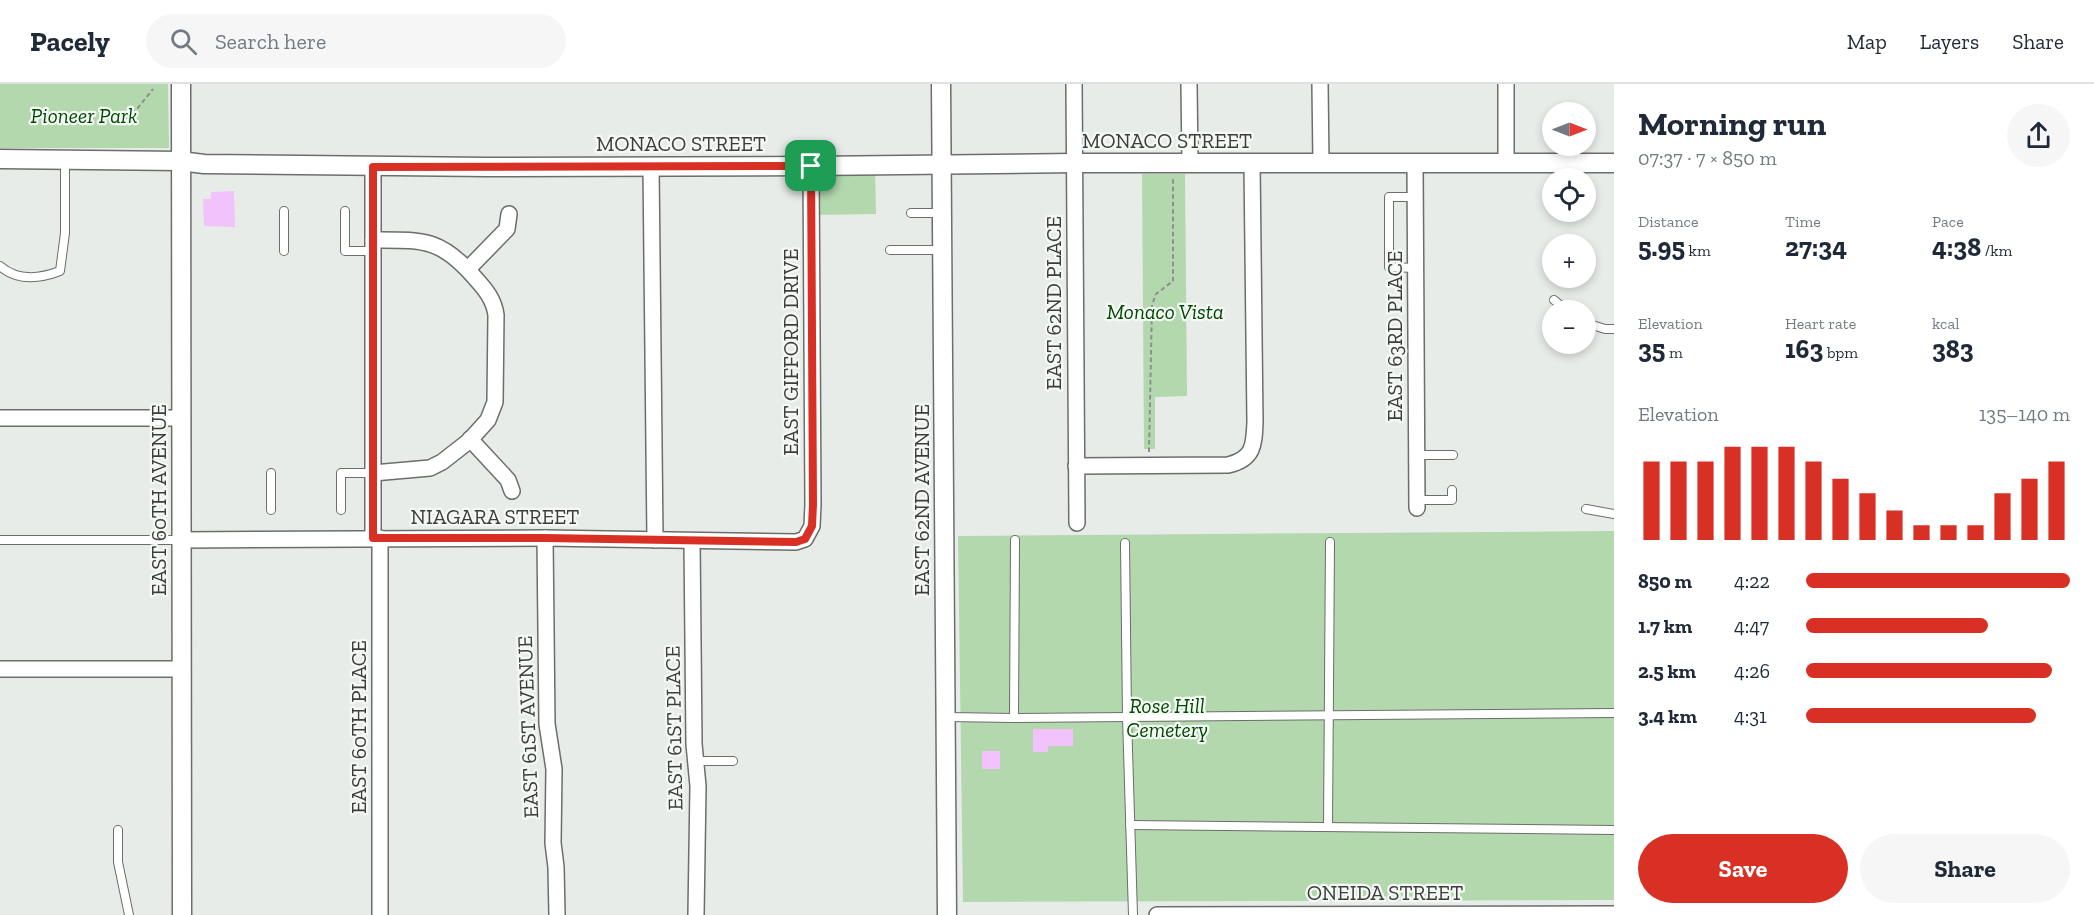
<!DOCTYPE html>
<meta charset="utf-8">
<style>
:root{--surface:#fff;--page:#f6f6f7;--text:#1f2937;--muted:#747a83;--line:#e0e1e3;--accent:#d93025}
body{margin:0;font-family:"Zilla Slab",serif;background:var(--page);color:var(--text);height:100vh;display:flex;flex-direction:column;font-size:22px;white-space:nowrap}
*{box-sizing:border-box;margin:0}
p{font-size:20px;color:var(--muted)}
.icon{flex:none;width:33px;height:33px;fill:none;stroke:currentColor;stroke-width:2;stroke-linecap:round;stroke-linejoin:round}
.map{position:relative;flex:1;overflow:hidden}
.side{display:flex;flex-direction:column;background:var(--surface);width:480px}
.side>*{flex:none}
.needle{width:39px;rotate:90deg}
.buttons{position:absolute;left:1542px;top:18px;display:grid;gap:12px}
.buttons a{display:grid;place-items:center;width:54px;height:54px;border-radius:50%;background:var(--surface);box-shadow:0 3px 9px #0003;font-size:30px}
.pin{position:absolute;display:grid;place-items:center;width:51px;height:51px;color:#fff;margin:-26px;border-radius:12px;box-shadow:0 3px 9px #0006}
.round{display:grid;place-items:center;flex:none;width:63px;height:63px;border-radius:32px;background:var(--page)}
.summary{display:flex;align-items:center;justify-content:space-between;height:102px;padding:0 24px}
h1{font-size:33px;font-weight:800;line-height:45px}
.figures{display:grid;grid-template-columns:repeat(3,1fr);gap:9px;height:102px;padding:6px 24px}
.figures div{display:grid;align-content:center}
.figures b{font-size:26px;font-weight:800}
.figures small{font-size:16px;font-weight:400}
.figures p{font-size:16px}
.chart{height:168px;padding:12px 24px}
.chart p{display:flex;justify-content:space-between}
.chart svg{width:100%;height:108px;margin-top:6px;stroke:var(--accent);stroke-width:6}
.button{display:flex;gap:12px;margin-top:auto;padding:12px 24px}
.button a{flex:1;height:69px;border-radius:36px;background:var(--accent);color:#fff;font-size:24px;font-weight:800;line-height:69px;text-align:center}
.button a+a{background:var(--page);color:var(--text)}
ul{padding:0 24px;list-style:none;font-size:20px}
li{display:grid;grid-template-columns:96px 72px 1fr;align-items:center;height:45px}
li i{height:15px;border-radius:8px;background:var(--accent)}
header{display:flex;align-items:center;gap:36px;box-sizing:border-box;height:84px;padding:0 30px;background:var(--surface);border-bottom:2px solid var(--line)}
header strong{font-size:28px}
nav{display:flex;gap:33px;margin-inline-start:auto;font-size:21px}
.search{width:420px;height:54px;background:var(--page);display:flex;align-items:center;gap:15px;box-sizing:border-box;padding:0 21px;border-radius:33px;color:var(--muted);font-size:22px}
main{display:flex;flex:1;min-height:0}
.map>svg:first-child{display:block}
</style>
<header>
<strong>Pacely</strong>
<div class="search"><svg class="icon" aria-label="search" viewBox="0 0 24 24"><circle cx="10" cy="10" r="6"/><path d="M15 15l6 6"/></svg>Search here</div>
<nav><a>Map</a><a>Layers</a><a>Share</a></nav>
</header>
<main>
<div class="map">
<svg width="1614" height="831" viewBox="0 0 1614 831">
<rect width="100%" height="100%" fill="#e8ece8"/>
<g fill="#b3d8ae">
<path d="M0,0H168L169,64H0Z"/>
<path d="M875,81L876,130L812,131L811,82Z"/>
<path d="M1142,90H1185L1187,312L1155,313V365H1144Z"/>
<path d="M1614,447V816L963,818L958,452Z"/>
</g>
<g fill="#f1c2fb">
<path d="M234,107L235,143L204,142L203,115H211V108Z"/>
<path d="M1033,645H1073V662H1048V668H1033Z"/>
<rect x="982" y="667" width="18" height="18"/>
</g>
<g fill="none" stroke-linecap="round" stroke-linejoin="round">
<g stroke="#6b6e6a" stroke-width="10">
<g id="service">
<path d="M1416,113H1389V183L1416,184"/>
<path d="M284,127V167"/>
<path d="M345,127V167H373"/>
<path d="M911,129H942"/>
<path d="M890,166H942"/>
<path d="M0,182C17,197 39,195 60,187L65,149V77"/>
<path d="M1554,216L1566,226"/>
<path d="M1586,239L1605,245H1614"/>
<path d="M1417,371H1453"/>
<path d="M271,389V426"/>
<path d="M1417,416H1452V406"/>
<path d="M1586,425L1614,430"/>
<path d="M341,426V389H373"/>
<path d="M0,456H181"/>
<path d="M1125,459L1127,633L1133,831"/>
<path d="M947,633L1014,634L1614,629"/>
<path d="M1014,634L1015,456"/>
<path d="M695,677H733"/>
<path d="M1130,741L1614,746"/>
<path d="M1328,743L1330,458"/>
<path d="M118,746V778L129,831"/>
</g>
</g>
<g stroke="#6b6e6a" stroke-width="18">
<g id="minor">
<path d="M1074,0L1077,439"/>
<path d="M1189,0L1190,79"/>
<path d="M1320,0L1321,79"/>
<path d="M1506,78V0"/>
<path d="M1415,80L1417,424"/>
<path d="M651,82L655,456"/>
<path d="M468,185L507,145L509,130"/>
<path d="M0,334H181"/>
<path d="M470,355L508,396L512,407"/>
<path d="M1076,382L1228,381C1254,375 1254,361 1255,338L1252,80"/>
<path d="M373,389L430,384L442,378L469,357L488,336L495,318L496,231C494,216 486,206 476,195C441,154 424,156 373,156"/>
<path d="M373,454V83"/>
<path d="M380,454V831"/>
<path d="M545,454L547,640L554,685L553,759L556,783L557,831"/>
<path d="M181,456L545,454L796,458L805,455L812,442L813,420L811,82"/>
<path d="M692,457L694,660L698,702L696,831"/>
<path d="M0,585H181"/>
<path d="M1157,831L1614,830"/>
</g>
</g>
<g stroke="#6b6e6a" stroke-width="21">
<g id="tertiary">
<path d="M181,0L182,831"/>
<path d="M941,0L947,831"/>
<path d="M0,75L180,77L204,80L487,83L811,82L1074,79H1614"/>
</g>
</g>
<g stroke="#8c8f8c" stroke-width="2" stroke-dasharray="4.5 3" stroke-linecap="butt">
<path d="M121,40L137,25L153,5"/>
<path d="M1149,368L1152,221L1156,210L1173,197V95"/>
</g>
<use href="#service" stroke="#fff" stroke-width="8"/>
<use href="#minor" stroke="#fff" stroke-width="15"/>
<use href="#tertiary" stroke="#fff" stroke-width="18"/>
</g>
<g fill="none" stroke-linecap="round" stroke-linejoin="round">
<g stroke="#fff" stroke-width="12">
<path id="route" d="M811,82L813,420L812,442L805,455L796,458L545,454H373V83Z"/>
</g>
<use href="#route" stroke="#d93025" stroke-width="8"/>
</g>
<g text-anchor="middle" stroke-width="4.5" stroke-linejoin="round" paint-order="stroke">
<g font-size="21" font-style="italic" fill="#004900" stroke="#f5f9f5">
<text x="84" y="39">Pioneer Park</text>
<text x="1165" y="235">Monaco Vista</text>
<text x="1167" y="629">Rose Hill<tspan x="1167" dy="24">Cemetery</tspan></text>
</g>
<g font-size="21" fill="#3c3d3c" stroke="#f5f9f5">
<text x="1167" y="64">MONACO STREET</text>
<text x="681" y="67">MONACO STREET</text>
<text transform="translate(1054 219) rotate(-90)" y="7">EAST 62ND PLACE</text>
<text transform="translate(1395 252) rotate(-90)" y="7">EAST 63RD PLACE</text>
<text transform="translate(791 268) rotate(-90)" y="7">EAST GIFFORD DRIVE</text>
<text transform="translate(159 416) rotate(-90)" y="7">EAST 60TH AVENUE</text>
<text transform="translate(922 416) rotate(-90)" y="7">EAST 62ND AVENUE</text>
<text x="495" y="440">NIAGARA STREET</text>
<text transform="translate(359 643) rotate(-90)" y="7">EAST 60TH PLACE</text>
<text transform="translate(528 643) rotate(-92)" y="7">EAST 61ST AVENUE</text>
<text transform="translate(674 644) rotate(-91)" y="7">EAST 61ST PLACE</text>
<text x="1385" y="816">ONEIDA STREET</text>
</g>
</g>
</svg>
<div class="buttons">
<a><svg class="needle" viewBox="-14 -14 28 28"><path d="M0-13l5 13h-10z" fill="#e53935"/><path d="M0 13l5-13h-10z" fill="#747a83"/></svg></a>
<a><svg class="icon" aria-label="locate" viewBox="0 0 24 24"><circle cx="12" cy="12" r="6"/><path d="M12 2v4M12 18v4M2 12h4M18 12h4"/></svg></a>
<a>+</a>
<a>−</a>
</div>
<div class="pin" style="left:811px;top:82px;background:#1e9e55"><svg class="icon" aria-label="arrive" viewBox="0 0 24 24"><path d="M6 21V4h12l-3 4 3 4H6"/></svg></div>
</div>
<section class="side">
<div class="summary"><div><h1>Morning run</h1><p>07:37 · 7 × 850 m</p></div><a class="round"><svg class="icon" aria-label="share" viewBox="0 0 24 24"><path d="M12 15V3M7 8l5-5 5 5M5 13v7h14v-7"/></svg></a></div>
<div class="figures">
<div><p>Distance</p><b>5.95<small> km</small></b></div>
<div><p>Time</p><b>27:34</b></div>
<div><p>Pace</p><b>4:38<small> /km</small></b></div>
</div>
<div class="figures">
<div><p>Elevation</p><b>35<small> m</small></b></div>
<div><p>Heart rate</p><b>163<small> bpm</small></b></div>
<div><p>kcal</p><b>383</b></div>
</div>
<div class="chart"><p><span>Elevation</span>135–140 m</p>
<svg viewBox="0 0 160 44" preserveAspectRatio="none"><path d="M5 44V12M15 44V12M25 44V12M35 44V6M45 44V6M55 44V6M65 44V12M75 44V19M85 44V25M95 44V32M105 44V38M115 44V38M125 44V38M135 44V25M145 44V19M155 44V12"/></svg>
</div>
<ul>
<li><b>850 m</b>4:22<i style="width:100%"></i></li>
<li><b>1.7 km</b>4:47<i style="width:69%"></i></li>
<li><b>2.5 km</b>4:26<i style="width:93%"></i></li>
<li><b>3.4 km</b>4:31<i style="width:87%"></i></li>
</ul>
<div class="button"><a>Save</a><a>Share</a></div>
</section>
</main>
